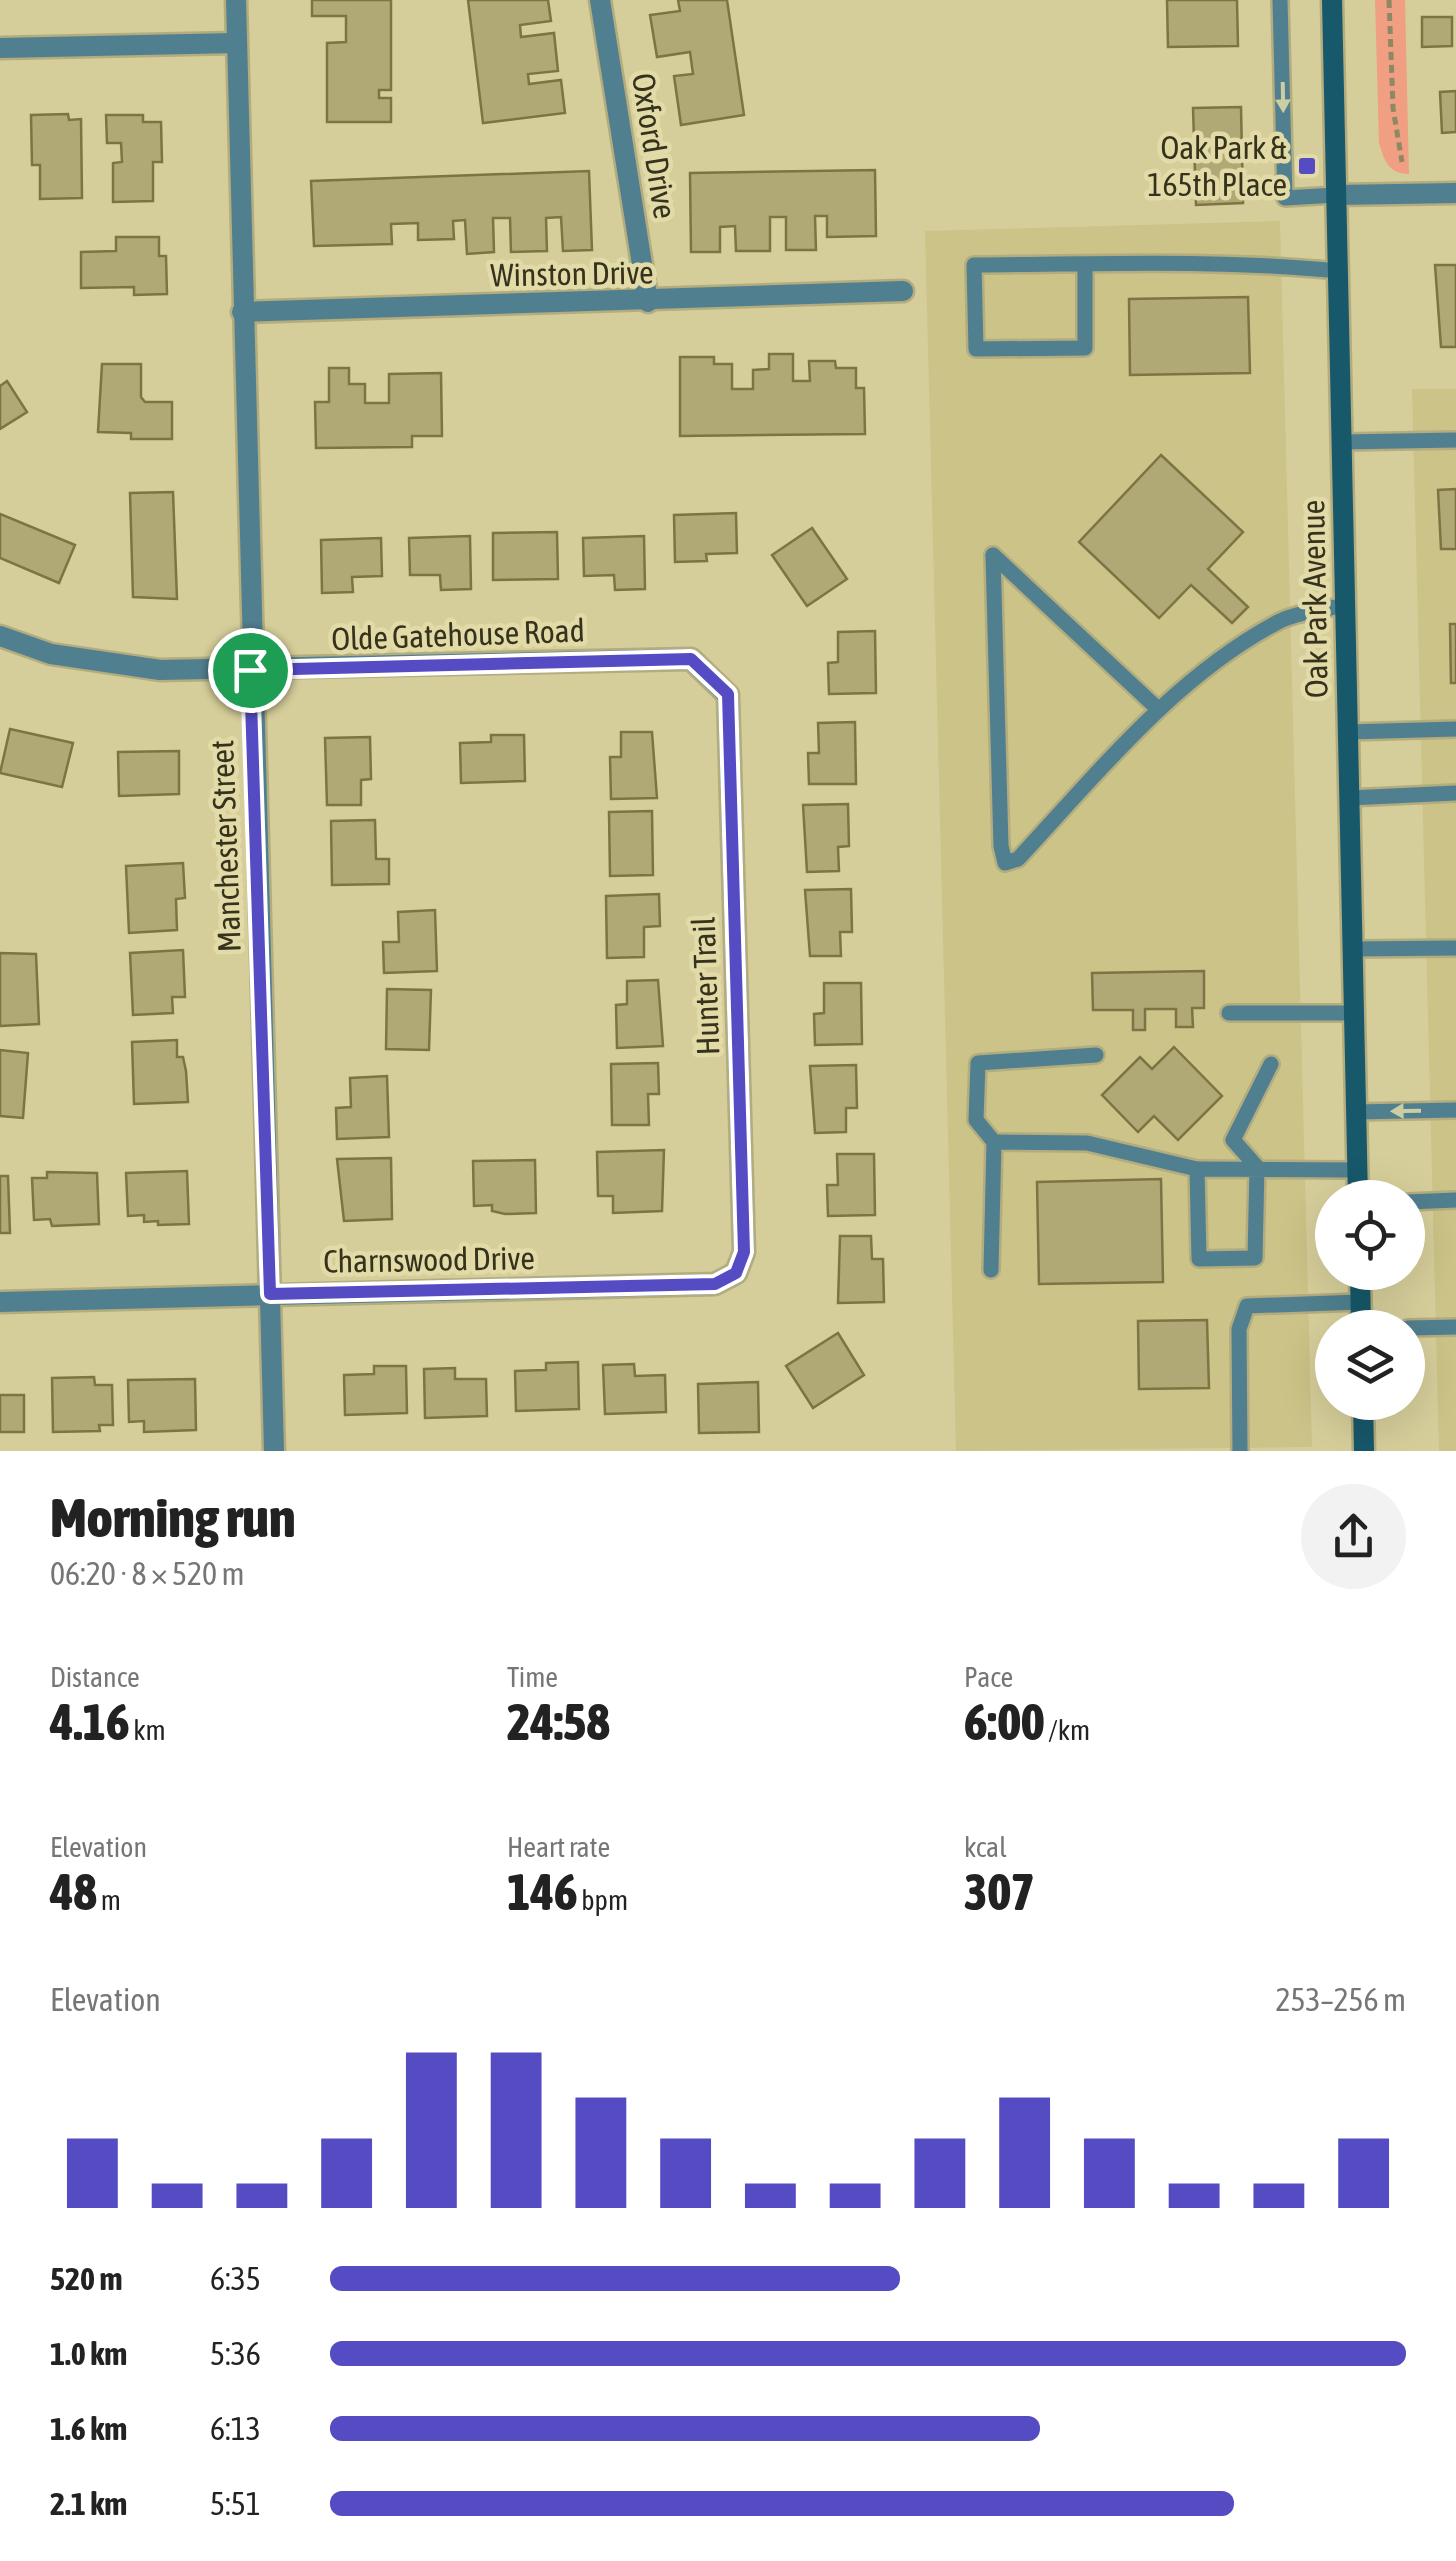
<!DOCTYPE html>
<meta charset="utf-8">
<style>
:root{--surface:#fff;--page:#f2f2f2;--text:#222;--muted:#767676;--accent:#554cc4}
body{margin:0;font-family:"Asap Condensed",sans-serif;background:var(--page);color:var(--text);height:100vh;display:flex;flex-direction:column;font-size:38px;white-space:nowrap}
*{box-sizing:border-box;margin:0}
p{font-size:32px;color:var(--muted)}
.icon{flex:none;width:55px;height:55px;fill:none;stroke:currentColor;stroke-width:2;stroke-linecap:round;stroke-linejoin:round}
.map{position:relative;height:1451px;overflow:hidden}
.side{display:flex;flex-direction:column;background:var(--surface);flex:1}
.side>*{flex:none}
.controls{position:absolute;left:1315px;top:1180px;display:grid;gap:20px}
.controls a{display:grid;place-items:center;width:110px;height:110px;border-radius:50%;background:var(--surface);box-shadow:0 10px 40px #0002;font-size:50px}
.pin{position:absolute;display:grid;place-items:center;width:85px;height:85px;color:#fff;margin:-42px;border:5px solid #fff;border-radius:50%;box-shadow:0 2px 10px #0007}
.round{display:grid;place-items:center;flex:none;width:105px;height:105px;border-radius:52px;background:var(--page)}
.head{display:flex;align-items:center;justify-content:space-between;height:170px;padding:0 50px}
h1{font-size:55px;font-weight:800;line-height:75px}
.metrics{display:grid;grid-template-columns:repeat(3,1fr);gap:15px;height:170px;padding:10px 50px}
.metrics div{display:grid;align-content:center}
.metrics b{font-size:50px;font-weight:800}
.metrics small{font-size:28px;font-weight:400}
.metrics p{font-size:28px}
.chart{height:280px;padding:20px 50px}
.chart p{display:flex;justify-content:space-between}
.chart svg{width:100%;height:180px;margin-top:10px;stroke:var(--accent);stroke-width:6}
ul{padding:0 50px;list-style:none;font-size:32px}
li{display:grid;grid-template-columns:160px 120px 1fr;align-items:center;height:75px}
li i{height:25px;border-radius:12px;background:var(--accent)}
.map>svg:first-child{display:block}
</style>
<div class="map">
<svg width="1456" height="1451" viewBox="0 0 1456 1451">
<rect width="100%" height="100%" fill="#d6ce9a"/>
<g fill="#cbc387">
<path d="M1280,221L1312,1447L956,1451L925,231Z"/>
<path d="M1412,389H1456V1451H1439Z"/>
</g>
<path fill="#f09f82" d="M1375,0H1405L1409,174C1388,173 1385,162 1379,143Z"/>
<g fill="#b0a976" stroke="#7c7443" stroke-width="2.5">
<path d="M312,0H391V90H379V98H391V122H327V43L346,42V16H312Z"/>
<path d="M468,0H548L551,21L520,25L521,37L554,33L558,71L528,74L529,84L561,80L565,113L483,123Z"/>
<path d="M678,0H727L744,115L681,125L674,76L693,74L690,52L657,57L650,15L680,11Z"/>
<path d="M1167,0H1237L1238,46L1168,47Z"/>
<path d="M1422,17H1452V46L1422,47Z"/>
<path d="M1456,91V132L1442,133L1440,92Z"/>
<path d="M1241,107L1243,203L1196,205L1193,108Z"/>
<path d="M68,114L69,120L81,119L82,198L40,199V165H32L31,115Z"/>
<path d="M106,115H143V122H161L162,162H153V201L113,202V163L122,162L121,143H107Z"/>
<path d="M875,170L876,236L827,237V216H815L816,250H786V217H770V251H736L735,226L720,227V252H691L690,173Z"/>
<path d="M589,171L592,250L563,251L561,217L546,218L547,251L511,252L510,218H493L494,252L467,254L465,220L453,221L454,239L418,240V223L391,224L392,244L314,246L311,181Z"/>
<path d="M116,237H159V256H166L167,294L134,295V287L81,288V252L116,251Z"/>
<path d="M1435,265H1456V347H1441Z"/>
<path d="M1248,297L1250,373L1130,375L1129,299Z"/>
<path d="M769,354H793V381H810L809,361H835L836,368H856V388H864L865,434L680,436V357H714V364H732V389H753V370L769,369Z"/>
<path d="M102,364H141V397L145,402H172V439H131V433L98,432Z"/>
<path d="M329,368H349V384H365V403H389V374L441,373L442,436H412V447L316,448L315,402H329Z"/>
<path d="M7,381L27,412L0,429V386Z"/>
<path d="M1161,455L1243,532L1208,569L1248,607L1232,623L1191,585L1159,618L1079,542Z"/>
<path d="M1456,489V549H1441L1438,490Z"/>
<path d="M173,492L177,599L133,597L130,493Z"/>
<path d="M736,513L737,553L706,554L707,561L675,562L674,515Z"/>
<path d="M0,514L75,545L59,583L0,558Z"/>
<path d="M812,528L847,579L807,606L772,555Z"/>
<path d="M557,532L558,579L493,580V533Z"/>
<path d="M470,536L471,589L441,590L440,575H410L409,538Z"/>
<path d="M644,536L645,589L615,590L614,575L584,576L583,538Z"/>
<path d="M381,538L382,576L352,577L353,592L322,593L321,540Z"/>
<path d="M1450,624H1456V683H1451Z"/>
<path d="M875,631L876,693L829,694L828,663L838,662V632Z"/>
<path d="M855,722L856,784H809L808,753H819L818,723Z"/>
<path d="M10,729L73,743L62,787L0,773Z"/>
<path d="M621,732H652L657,798L611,799L610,757H621Z"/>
<path d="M491,735H524L525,781L461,783L460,743L491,742Z"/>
<path d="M370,737L371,779L361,780V805H327L325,738Z"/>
<path d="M179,751V794L119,796L118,752Z"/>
<path d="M848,804L849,846L838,847L839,871L807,872L803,805Z"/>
<path d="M652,811L653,875L610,876L609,812Z"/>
<path d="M375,820L376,859H389V884L332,885L331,821Z"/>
<path d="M183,863L185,898L176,899L177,930L129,933L126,866Z"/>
<path d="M851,889L852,932H840L841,956H810L805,890Z"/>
<path d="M659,894L660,926L644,927V957L607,958L606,896Z"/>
<path d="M435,910L437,971L384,973L383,942H399L398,912Z"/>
<path d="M183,950L185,997H172L173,1013L133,1015L130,953Z"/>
<path d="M0,953L36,954L39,1024L0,1026Z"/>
<path d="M1204,971V1008H1192L1193,1027H1176V1009H1145V1030H1133V1010H1093L1092,973Z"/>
<path d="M658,980L663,1046L617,1048L616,1005L627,1004V981Z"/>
<path d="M824,983H861L862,1044L815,1045L814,1014L824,1013Z"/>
<path d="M387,989L431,990L429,1050L386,1049Z"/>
<path d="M177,1040V1057H183L186,1071L188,1102L134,1104L132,1042Z"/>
<path d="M1174,1047L1222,1096L1178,1140L1154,1116L1138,1132L1102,1095L1140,1057L1152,1069Z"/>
<path d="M0,1050L28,1053L23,1118L0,1116Z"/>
<path d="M658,1063L659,1094H648L649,1125H612L611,1064Z"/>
<path d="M856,1065L857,1108H846V1132L815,1133L810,1066Z"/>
<path d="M387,1076L389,1137L337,1139L336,1108L351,1107L350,1078Z"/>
<path d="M664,1150L662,1211L613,1213V1196H598L597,1152Z"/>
<path d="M837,1154H874L875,1215L828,1216L827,1185H838Z"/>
<path d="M391,1158L392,1219L344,1221L337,1159Z"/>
<path d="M535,1160L536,1213L505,1214L492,1211V1205L474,1206L473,1161Z"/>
<path d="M187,1171L189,1224L158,1225V1221L144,1222V1215L128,1216L126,1173Z"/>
<path d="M47,1172L97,1173L99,1224L52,1226L50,1219L34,1220L32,1178H47Z"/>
<path d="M0,1176H8L10,1233H0Z"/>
<path d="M1161,1179L1163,1282L1039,1284L1037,1182Z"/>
<path d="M840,1236H871L872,1259H883L884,1302L838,1303Z"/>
<path d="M1207,1320L1209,1388L1139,1389L1138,1321Z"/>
<path d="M838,1333L864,1375L813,1408L786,1366Z"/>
<path d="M578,1362L579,1409L516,1411L515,1371L546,1370V1363Z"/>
<path d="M634,1364L635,1376L665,1375L666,1412L605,1414L603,1365Z"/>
<path d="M374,1366H406L407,1413L345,1415L344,1375L374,1374Z"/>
<path d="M455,1368V1379H486L487,1416L425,1418L424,1369Z"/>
<path d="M94,1377L95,1385H112L113,1425H99L100,1431L53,1432L52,1378Z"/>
<path d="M195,1379L196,1430L144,1432V1421L129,1422L128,1380Z"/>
<path d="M758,1382L759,1432L699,1433L698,1384Z"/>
<rect x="0" y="1395" width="24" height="37"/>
</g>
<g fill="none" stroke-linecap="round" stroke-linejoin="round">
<g stroke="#b3ac7e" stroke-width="20">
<g id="lane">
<path d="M1280,0L1285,198L1336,195"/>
<path d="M1085,265V348L976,349L974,265C1095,264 1217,259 1338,271"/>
<path d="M1342,442L1456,440"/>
<path d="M993,555L1001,846L1005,863L1018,859C1097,774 1174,677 1278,622C1297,612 1324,610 1345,605"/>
<path d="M993,555L1158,709"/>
<path d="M1348,732L1456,729"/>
<path d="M1349,798L1456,793"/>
<path d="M1353,949L1456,948"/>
<path d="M1229,1013H1354"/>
<path d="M1271,1064L1233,1140L1257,1167L1255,1258L1199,1259L1197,1169L1357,1170"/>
<path d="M1356,1112L1456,1110"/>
<path d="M994,1142L976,1120L978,1063L1096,1055"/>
<path d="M1408,1202L1456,1200"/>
<path d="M991,1270L994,1142L1087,1143L1197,1169"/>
<path d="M1408,1328L1456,1327"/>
<path d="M1240,1451L1239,1329L1247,1306L1360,1302"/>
</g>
</g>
<g stroke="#b3ac7e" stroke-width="25">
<g id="street">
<path d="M236,0L274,1451"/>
<path d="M600,0L648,302"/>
<path d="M0,48L236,43"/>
<path d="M1336,195L1456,193"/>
<path d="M242,312L903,291"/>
<path d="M0,636L51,654L160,670L691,659L728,695L744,1252L736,1273L715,1284L0,1302"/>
</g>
</g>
<g stroke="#b3ac7e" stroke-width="25">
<g id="secondary">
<path d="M1332,0L1358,1198"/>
<path d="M1360,1272L1361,1328"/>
<path d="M1363,1402L1364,1451"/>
</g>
</g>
<path stroke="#8f8963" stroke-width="5" stroke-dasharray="8 5" stroke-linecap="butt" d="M1389,0L1393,108L1402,162"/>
<use href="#lane" stroke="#507f8f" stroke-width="15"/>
<use href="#street" stroke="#507f8f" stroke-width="20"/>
<use href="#secondary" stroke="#17586a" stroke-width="20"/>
</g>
<defs><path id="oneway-solid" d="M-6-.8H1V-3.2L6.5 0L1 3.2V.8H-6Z" transform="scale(2.5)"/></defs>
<g fill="#cdcda3">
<use href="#oneway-solid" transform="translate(1283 97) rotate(89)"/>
<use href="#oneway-solid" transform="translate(1406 1111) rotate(179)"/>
</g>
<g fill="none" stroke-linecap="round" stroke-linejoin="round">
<g stroke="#fff" stroke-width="20">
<path id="route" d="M691,659L728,694L744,1252L736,1273L715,1284L270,1294L250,670Z"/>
</g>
<use href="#route" stroke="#554cc4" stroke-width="12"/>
</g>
<rect fill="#554cc4" stroke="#e3dba7" stroke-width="4" x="1297" y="156" width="20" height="20" rx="5"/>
<g text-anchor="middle" stroke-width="9" stroke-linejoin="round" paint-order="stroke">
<g font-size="32" fill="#35321d" stroke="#e3dba7">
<text transform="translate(654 146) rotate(81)" y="11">Oxford Drive</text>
<text transform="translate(572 274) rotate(-1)" y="11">Winston Drive</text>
<text transform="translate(1315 599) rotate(-91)" y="11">Oak Park Avenue</text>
<text transform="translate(458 635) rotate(-2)" y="11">Olde Gatehouse Road</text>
<text transform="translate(226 846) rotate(-92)" y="11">Manchester Street</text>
<text transform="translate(706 986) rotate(-92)" y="11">Hunter Trail</text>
<text transform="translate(429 1260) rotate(-1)" y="11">Charnswood Drive</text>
</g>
<g font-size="32" fill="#35321d" stroke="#e3dba7" text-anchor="end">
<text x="1287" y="159">Oak Park &amp;<tspan x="1287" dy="37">165th Place</tspan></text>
</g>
</g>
</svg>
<div class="controls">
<a><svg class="icon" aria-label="locate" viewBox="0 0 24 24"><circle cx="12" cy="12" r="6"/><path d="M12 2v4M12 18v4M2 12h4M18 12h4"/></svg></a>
<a><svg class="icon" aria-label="layers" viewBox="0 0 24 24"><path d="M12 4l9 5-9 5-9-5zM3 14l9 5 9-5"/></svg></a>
</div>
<div class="pin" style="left:250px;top:670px;background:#1e9e55"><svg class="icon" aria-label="arrive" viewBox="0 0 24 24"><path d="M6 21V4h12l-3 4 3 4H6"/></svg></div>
</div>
<section class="side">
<div class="head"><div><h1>Morning run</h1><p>06:20 · 8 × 520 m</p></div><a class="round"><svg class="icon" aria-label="share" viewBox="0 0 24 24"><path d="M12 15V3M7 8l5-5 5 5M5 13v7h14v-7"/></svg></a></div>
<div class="metrics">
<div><p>Distance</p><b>4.16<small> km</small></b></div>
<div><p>Time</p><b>24:58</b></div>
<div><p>Pace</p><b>6:00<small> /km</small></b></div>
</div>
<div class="metrics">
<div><p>Elevation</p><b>48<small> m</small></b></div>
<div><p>Heart rate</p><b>146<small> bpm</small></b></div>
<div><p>kcal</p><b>307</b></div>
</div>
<div class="chart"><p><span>Elevation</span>253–256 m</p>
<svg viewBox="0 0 160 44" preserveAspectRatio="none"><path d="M5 44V27M15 44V38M25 44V38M35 44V27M45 44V6M55 44V6M65 44V17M75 44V27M85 44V38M95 44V38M105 44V27M115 44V17M125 44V27M135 44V38M145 44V38M155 44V27"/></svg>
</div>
<ul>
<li><b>520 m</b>6:35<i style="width:53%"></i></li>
<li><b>1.0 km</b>5:36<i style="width:100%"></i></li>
<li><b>1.6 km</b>6:13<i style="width:66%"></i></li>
<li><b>2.1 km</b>5:51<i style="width:84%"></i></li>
</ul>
</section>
